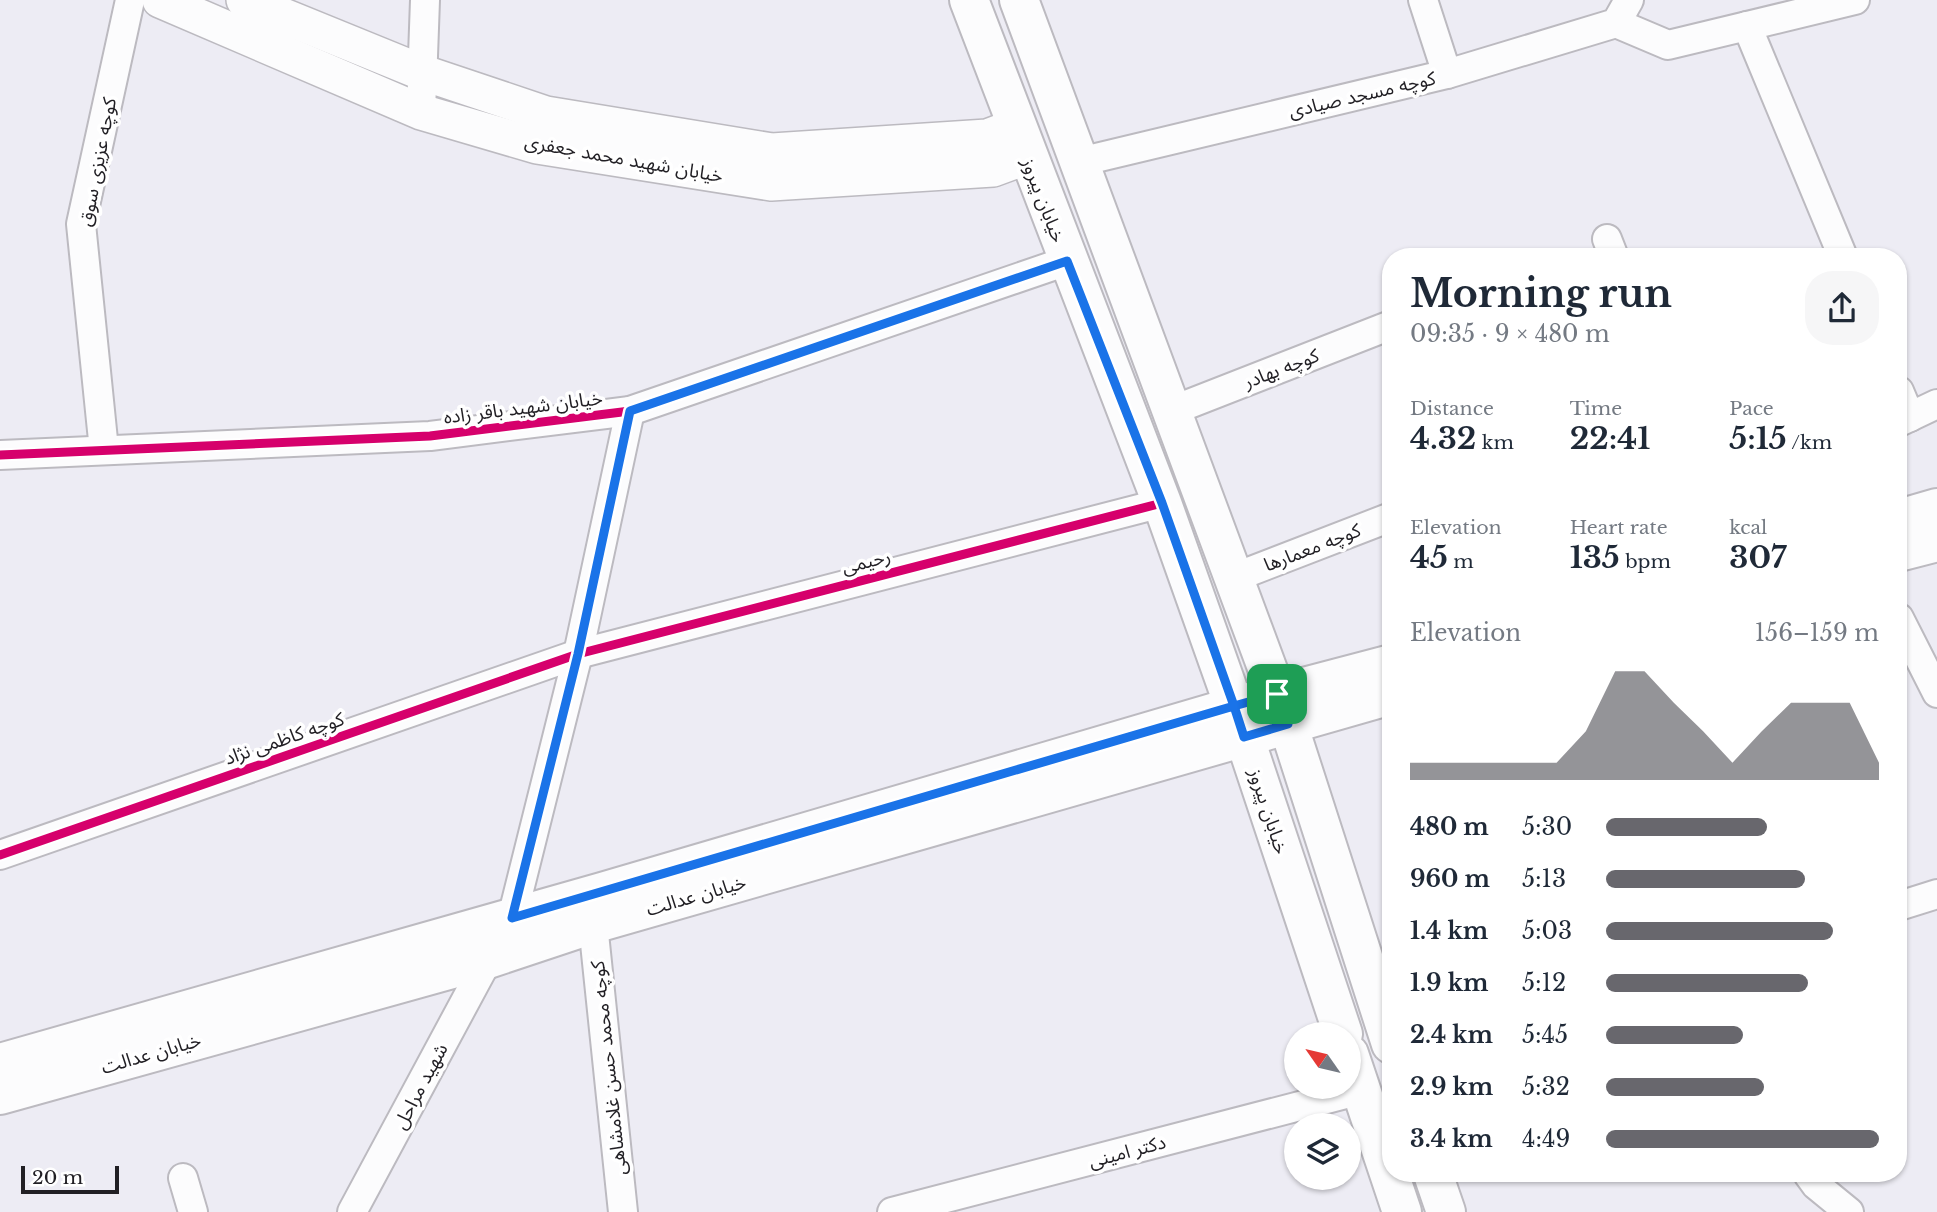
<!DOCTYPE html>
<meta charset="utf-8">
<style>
:root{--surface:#fff;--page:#f6f6f7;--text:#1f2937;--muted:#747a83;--accent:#68676d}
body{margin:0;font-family:"Libre Baskerville","Noto Sans Arabic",serif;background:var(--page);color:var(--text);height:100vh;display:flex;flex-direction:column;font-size:26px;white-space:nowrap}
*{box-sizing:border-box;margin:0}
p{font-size:23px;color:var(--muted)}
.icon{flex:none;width:38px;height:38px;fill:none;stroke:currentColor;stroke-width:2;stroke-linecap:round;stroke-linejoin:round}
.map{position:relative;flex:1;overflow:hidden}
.drawer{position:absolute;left:1382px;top:248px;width:525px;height:934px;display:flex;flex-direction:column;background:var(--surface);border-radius:28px;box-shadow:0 2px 5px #0004}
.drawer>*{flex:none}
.needle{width:46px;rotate:304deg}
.controls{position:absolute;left:1284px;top:1022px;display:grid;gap:14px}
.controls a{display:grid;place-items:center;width:77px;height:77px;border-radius:50%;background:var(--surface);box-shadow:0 2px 5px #0004;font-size:35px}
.scale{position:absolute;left:21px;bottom:18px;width:98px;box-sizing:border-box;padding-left:7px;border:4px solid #211f24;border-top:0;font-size:19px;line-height:24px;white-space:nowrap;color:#211f24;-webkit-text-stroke:5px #fff;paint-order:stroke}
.pin{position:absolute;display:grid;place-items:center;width:60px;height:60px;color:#fff;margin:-30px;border-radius:14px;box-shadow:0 4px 10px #0006}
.round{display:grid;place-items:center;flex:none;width:74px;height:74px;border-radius:28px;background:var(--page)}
.head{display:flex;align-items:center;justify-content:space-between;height:119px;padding:0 28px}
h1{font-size:38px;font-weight:700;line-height:52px}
.metrics{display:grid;grid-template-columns:repeat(3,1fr);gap:10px;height:119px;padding:7px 28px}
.metrics div{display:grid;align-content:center}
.metrics b{font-size:30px;font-weight:700}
.metrics small{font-size:19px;font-weight:400}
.metrics p{font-size:19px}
.chart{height:196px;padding:14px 28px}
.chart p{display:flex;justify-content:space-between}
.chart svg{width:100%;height:126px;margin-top:7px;fill:var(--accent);opacity:.7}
ul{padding:0 28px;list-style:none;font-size:23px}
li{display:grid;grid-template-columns:112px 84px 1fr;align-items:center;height:52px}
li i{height:18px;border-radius:9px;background:var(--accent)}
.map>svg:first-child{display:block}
</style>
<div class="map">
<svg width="1937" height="1212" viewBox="0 0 1937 1212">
<rect width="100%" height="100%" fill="#edecf4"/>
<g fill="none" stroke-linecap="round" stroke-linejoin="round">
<g stroke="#bcbac0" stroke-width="32">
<g id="minor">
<path d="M1423,0L1447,74"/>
<path d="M1616,23L1668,45L1855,0"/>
<path d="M1747,26L1843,257"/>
<path d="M421,112L425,0"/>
<path d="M1079,162L1447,74L1616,23L1629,0"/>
<path d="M1607,239L1614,257"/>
<path d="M1899,391L1910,417"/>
<path d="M1171,411L1391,325"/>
<path d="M1899,422L1937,404"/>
<path d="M104,450L81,224L130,0"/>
<path d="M0,455L430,436L630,411L1067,261"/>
<path d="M1233,578L1391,517"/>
<path d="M1899,618L1937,693"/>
<path d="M0,855L578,654L1162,503"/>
<path d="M1899,906L1937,894"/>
<path d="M512,918L578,654L630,411"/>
<path d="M593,924L623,1212"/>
<path d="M1808,1174L1816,1185L1849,1212"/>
<path d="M183,1178L193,1212"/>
<path d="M352,1212L488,959"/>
<path d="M892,1212L1361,1090"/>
</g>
</g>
<g stroke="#bcbac0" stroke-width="38">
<g id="tertiary">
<path d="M160,0L421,112L537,146L771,183L993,169L1028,156"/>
<path d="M244,0L421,72L546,114L772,151L987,137L1016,126"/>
</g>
</g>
<g stroke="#bcbac0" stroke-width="42">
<g id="secondary">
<path d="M969,0L1162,503L1234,706L1343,1034"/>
<path d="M1019,0L1288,724L1391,1044"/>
<path d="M1899,519L1937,508"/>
<path d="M1899,552L1937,542"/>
<path d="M1349,1054L1402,1212"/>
<path d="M0,1063L602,892L1277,694L1391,664"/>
<path d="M0,1095L488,959L593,924L1391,695"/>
<path d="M1433,1174L1446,1212"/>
</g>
</g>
<use href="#minor" stroke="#fcfcfd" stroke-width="28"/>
<use href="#tertiary" stroke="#fcfcfd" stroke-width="35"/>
<use href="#secondary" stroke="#fcfcfd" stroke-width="38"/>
<g stroke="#fff" stroke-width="13">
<g id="cycleway">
<path d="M0,455L430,436L630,411L1067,261"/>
<path d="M0,855L578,654L1162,503"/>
</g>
</g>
<use href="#cycleway" stroke="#d6006c" stroke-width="9"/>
</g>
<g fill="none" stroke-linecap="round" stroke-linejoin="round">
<g stroke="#fff" stroke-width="14">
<path id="route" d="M1277,694L1234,706L1162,503L1067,261L630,411L578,654L512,918L1234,706L1244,737L1288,724L1277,694"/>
</g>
<use href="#route" stroke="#1a73e8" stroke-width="9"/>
</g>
<g text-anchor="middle" stroke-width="7" stroke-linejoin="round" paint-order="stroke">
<g font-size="19" fill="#211f24" stroke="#fff">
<text transform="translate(1362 94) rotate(-13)" y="7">کوچه مسجد صیادی</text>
<text transform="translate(624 158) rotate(10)" y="7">خیابان شهید محمد جعفری</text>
<text transform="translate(97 162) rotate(-79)" y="7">کوچه عزیزی سوق</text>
<text transform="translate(1044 200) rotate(69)" y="7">خیابان پیروز</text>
<text transform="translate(1281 368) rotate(-21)" y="7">کوچه بهادر</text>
<text transform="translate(523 407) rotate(-7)" y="7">خیابان شهید باقر زاده</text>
<text transform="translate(1312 547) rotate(-21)" y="7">کوچه معمارها</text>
<text transform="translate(866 561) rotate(-14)" y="7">رحیمی</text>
<text transform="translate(284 738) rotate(-19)" y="7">کوچه کاظمی نژاد</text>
<text transform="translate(1269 811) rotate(72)" y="7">خیابان پیروز</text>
<text transform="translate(696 895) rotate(-16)" y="7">خیابان عدالت</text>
<text transform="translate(151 1053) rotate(-16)" y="7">خیابان عدالت</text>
<text transform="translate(608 1068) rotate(-96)" y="7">کوچه محمد حسن غلامشاهی</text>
<text transform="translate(420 1086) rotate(-62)" y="7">شهید مراحل</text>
<text transform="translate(1127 1151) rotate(-15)" y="7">دکتر امینی</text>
</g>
</g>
</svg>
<div class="controls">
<a><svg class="needle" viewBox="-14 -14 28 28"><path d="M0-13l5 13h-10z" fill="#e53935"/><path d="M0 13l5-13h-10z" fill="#747a83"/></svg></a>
<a><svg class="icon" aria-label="layers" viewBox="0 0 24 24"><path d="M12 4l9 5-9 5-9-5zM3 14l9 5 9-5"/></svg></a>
</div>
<div class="scale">20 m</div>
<div class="pin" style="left:1277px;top:694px;background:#1e9e55"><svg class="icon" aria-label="arrive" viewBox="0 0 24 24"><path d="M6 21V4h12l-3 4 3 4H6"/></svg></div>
<section class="drawer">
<div class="head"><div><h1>Morning run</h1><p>09:35 · 9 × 480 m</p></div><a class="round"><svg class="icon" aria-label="share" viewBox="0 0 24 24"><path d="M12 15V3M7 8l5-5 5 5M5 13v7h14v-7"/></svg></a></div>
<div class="metrics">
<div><p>Distance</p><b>4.32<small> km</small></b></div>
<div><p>Time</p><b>22:41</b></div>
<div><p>Pace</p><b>5:15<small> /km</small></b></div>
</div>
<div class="metrics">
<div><p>Elevation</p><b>45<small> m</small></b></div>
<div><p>Heart rate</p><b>135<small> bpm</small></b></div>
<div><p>kcal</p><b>307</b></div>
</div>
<div class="chart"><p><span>Elevation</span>156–159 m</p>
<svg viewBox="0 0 160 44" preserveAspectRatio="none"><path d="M0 44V38L10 38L20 38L30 38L40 38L50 38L60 27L70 6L80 6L90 17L100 27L110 38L120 27L130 17L140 17L150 17L160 38V44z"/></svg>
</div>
<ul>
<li><b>480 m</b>5:30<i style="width:59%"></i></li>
<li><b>960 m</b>5:13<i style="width:73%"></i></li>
<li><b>1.4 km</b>5:03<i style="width:83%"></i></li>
<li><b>1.9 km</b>5:12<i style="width:74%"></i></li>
<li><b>2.4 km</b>5:45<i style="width:50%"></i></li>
<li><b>2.9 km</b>5:32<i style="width:58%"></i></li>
<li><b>3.4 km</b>4:49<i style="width:100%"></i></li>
</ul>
</section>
</div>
